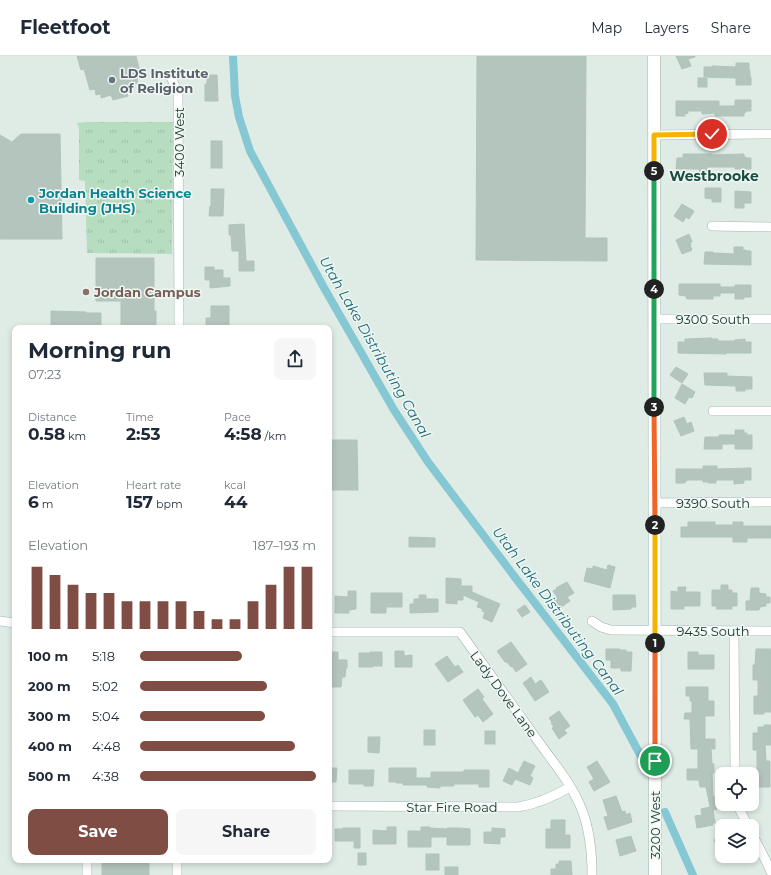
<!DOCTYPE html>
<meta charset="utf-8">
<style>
:root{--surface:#fff;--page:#f6f6f7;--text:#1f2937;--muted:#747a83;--line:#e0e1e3;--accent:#7f4d43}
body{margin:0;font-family:Montserrat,sans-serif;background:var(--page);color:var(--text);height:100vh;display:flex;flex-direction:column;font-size:15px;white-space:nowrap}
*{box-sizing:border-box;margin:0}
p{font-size:13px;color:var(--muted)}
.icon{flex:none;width:22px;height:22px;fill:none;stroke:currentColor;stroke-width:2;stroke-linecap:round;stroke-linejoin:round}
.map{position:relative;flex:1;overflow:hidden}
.side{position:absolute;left:12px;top:269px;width:320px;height:538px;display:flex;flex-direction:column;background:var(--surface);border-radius:8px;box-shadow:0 2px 6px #0003}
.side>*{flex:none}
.buttons{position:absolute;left:715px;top:711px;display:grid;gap:8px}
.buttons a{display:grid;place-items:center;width:44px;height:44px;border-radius:8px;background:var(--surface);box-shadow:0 2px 6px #0003;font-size:20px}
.pin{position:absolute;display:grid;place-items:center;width:34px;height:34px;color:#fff;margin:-17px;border:2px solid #fff;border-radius:50%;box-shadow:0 1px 4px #0007}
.km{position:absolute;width:20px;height:20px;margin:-10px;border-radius:50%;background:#222;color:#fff;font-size:11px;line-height:20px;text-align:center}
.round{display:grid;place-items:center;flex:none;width:42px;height:42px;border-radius:8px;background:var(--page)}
.overview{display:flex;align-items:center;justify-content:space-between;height:68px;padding:0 16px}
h1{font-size:22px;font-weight:700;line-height:30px}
.figures{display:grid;grid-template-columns:repeat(3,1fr);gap:6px;height:68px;padding:4px 16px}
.figures div{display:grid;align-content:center}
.figures b{font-size:17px;font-weight:700}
.figures small{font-size:11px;font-weight:400}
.figures p{font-size:11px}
.chart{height:112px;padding:8px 16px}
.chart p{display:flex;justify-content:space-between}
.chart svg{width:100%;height:72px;margin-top:4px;stroke:var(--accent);stroke-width:6}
.button{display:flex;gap:8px;margin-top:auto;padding:8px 16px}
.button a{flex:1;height:46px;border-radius:8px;background:var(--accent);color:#fff;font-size:16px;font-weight:700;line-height:46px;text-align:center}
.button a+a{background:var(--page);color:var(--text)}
ul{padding:0 16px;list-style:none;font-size:13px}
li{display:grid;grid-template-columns:64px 48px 1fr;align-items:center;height:30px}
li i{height:10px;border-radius:5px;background:var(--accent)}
header{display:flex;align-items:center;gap:24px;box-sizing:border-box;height:56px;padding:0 20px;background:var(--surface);border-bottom:1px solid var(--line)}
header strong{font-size:19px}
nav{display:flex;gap:22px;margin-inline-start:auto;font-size:14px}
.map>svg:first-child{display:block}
</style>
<header>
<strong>Fleetfoot</strong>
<nav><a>Map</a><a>Layers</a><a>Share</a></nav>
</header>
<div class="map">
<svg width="771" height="819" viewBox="0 0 771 819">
<defs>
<pattern id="park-tufts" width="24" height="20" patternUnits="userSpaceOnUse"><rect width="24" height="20" fill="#b7ddc0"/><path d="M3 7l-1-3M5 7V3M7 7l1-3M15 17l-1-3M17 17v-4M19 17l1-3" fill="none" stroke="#9dbfa5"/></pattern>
</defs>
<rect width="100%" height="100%" fill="#dfebe5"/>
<path fill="url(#park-tufts)" d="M87,66H173L172,198L87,197L85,125L79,124V72L77,67Z"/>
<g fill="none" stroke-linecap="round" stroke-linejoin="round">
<g stroke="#85c7d2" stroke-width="8">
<path d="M233,0L235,40L239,61L250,95L323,230L394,354L428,406L514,520L613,648L644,706"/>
<path d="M665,756L693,819"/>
</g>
</g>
<g fill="#b4c5be" stroke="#b1c4bc">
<path d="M77,0H136L141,20L137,21L138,27L134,28L135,32L126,34L128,40L113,44L111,39L101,42V38L96,39L95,33L90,34L84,13L81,14Z"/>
<path d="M477,0H586L585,182H607V205L476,204Z"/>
<path d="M676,0H695V1L688,3L691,10L682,13Z"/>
<path d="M736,7H749V14H750V21H751V29H736V22L704,21V11H712V10L736,11Z"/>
<path d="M207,19H217L218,45H205V28H207Z"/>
<rect x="698" y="22" width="9" height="9"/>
<path d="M735,44H751V55H746V56L744,57V60H715V57L702,58V55H688V57L685,58V60H676V45H719V50H735Z"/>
<path d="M21,78H60L62,183H0V79L12,86Z"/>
<rect x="211" y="85" width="11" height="27"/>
<path d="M683,98H712V99L744,98V101H746V102H751V113H735V111H707V123H700L699,113H676L677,102H683Z"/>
<path d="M705,132H721V146H712V143L705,142Z"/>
<path d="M211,133H224L223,160H209L210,150H211Z"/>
<path d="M735,135L751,136V147H744V152H735Z"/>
<path d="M682,148L694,155L689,163L686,161L683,166L674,160Z"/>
<path d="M244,168L246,205H254V215H239V195H232L231,179H229V169Z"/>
<path d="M689,178L692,186L690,187L691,189H690L692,194L682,198L676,184Z"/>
<path d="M734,191H743V194H746V195H751V209L704,208L705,196H713V197L734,198Z"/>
<path d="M96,202H154V255H156V272H121V245H96Z"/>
<path d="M205,211H214V214H223V222H230V230L210,232V224H205Z"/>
<path d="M679,228H720V231H735V229H751V241H744V243H735V237H720V240H713V243H687L686,240L679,239Z"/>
<path d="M211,250H229V272H206V262H211Z"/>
<path d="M51,255L86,256V257H101V272H51Z"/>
<path d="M712,282V283H718V285H735V284L745,283V286H751V297H726V298L678,297V286H685V283Z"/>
<path d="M676,311L688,318L682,327L670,319Z"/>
<path d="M704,317H727V320L752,321V333H745V335H736V330L705,329Z"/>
<path d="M682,328L695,336L692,342L689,341L685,348L675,342Z"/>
<path d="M684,361L687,368L691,366L694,375L681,380L674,365Z"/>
<path d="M735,374H744V377H747V379H752V393H735V388H722V393H704L705,381H719V379H735Z"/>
<path d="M329,384H357L358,434H329Z"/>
<path d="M703,410H717V413L751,412V424H744V427L734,428V424H716V427H708V426H703V424H687V425H685V427H676V413H703Z"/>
<path d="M688,466H715V469H733V466H743V470H771V482H747V486H733V481H681V471H688Z"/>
<path d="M409,481L435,482V491H409Z"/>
<path d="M608,509L615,511L610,532L584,525L587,512L593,513V510L607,514Z"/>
<path d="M446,522L461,523V530H472V536L500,548L492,566L483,562L485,556L482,555L483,553L477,551L479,546L463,539V544H457V548L446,547Z"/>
<path d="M567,526L574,537L567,541L570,545L560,552L554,543L557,541L553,535L557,533L556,532Z"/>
<path d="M721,529H728V534H732V537H737V550H732V553H716L717,550H712V534H721Z"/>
<path d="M678,531H686L685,536H700V550H684V553H671V535L678,536Z"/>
<path d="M751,532H759V537L766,538V541H770V547H766V550L760,551L759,554H746V545H750Z"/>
<path d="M348,535H356V553L349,554V557H335V540L348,541Z"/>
<path d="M371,537H402V551H386V557H371Z"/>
<path d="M419,539H426V543H438V556L410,557V548H414V543H419Z"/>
<path d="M613,539H635L636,551H631V553L613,554Z"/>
<path d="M525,549L530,556L522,561L517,554Z"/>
<path d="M511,586L527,608L516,616L512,610L511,611L507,606H505L497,595Z"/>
<path d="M606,593H620V594H626V596H632L631,615H621V612H611V604H606Z"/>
<path d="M756,593H771V656H764V658H754V640H758V624H753V609H755Z"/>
<path d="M395,595H404V600L412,599V611H395Z"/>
<path d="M329,596H338V604H347V612H346L345,621H342L341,631H329Z"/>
<path d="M370,596H382V610H373V611H359V597H370Z"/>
<path d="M688,596H698V599H714V613H688Z"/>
<path d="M447,600L455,611L458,609L463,616L448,626L435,608Z"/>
<path d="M531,621L535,628L541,624L549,636L535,645L523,627Z"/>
<path d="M686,631H708V645H714V660H705V683H715V693H711L712,708H714V717H712L713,741H715L717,753L713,754L715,767H712L713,769L697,772L695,760L702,759L701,753L710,751L706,731H700L699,724H687V713H698V693H691L690,663H684L685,657H692V645H690V640H686Z"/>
<path d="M478,633L484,641L482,643L493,658L483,666L478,659L475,661L463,644Z"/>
<path d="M559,655L570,670L564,674L567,677L559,683L552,672L554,671L551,667L552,666L549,662Z"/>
<path d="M764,669H771V689H765L766,705H770V731H753V720H757V694H753V677H758V671H764Z"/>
<rect x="424" y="674" width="11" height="15"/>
<rect x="485" y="675" width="10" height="13"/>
<path d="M368,681H380L379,697L368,696Z"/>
<path d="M524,705L535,710L530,720L533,722L530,729L515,723L512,729L503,725L509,712L518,717Z"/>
<path d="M597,705L610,726L594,735L589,726L594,723L587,711Z"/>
<path d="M329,712H337L336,726H329Z"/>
<path d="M389,712H416V722H431V716H464V714H489V731H479V728H454V730H440V732L427,731V729H403V727H396V726H389Z"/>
<path d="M349,714H374L373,730H364V728H349Z"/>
<path d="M616,740L622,756L625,755L626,759L630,757L632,766L608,774L604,761L608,760L603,744Z"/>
<path d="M551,764H565V779H570V792H546V773H551Z"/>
<path d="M387,771H396V788H373V774L387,775Z"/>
<path d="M421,771H430V772L447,773V772H460L470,773V789H447V781H431V791H408V775H421Z"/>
<path d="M343,772H360V792H354V785H335V773H343Z"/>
<path d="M492,772L505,773V781H500V788L484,787V776H492Z"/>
<path d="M631,780L636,795L620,800L616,784Z"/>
<path d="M722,780V799L714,784Z"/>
<rect x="358" y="797" width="8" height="12"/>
<rect x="426" y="798" width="13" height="16"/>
<rect x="102" y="804" width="47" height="15"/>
<path d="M559,805H571L572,819H551V813H556V808H559Z"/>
<rect x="445" y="811" width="13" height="8"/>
</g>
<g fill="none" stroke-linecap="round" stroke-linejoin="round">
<g stroke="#a2b3ac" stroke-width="10">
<g id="street">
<path d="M171,21L178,37L179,272"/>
<path d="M654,79L771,78"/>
<path d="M712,170L771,171"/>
<path d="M654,263H771"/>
<path d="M713,355H771"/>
<path d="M655,447L771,446"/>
<path d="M0,565L15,567"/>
<path d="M592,565L601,571L611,574L771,575"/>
<path d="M734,575L735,718"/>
<path d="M329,576H460C486,612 512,649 538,685C553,706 572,728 582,754C590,775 592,796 592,819"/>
<path d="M737,748L748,770"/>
<path d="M329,750L518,751C537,748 553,741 570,731"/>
<path d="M752,778L766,805L771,816"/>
<path d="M177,804V819"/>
<path d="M87,819V804"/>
</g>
</g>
<g stroke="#9eb6ad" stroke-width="13">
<path id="secondary" d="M654,0L655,819"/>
</g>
<use href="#street" stroke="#fff" stroke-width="9"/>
<use href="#secondary" stroke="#fff" stroke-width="12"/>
</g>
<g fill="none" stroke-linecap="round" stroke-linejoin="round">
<g stroke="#fff" stroke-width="8">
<path id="split-1" d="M655,587V705"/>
</g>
<g stroke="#fff" stroke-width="8">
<path id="split-2" d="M655,587V469"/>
</g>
<g stroke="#fff" stroke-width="8">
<path id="split-3" d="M654,351L655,469"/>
</g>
<g stroke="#fff" stroke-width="8">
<path id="split-4" d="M654,233V351"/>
</g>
<g stroke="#fff" stroke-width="8">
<path id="split-5" d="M654,115V233"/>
</g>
<g stroke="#fff" stroke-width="8">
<path id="split-6" d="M654,115V79L712,78"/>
</g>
<use href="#split-1" stroke="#f0652b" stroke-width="5"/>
<use href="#split-2" stroke="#f5b400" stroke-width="5"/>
<use href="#split-3" stroke="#f0652b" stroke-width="5"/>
<use href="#split-4" stroke="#22a559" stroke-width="5"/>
<use href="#split-5" stroke="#22a559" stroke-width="5"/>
<use href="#split-6" stroke="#f5b400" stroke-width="5"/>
</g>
<circle fill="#6b7280" stroke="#eff7f3" stroke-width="1.5" cx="112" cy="24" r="4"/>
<circle fill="#0f9aa8" stroke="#eff7f3" stroke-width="1.5" cx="31" cy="144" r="4"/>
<circle fill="#8d6e63" stroke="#eff7f3" stroke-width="1.5" cx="86" cy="236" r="4"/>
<g text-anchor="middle" stroke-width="3" stroke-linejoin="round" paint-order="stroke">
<g font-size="13" font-weight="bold" fill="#5b616d" stroke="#eff7f3" text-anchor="start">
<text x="120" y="22">LDS Institute<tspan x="120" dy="15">of Religion</tspan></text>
</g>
<g font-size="13" fill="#203b33" stroke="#eff7f3">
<text transform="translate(179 86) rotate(-90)" y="5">3400 West</text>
<text x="713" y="268">9300 South</text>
<text x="713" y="452">9390 South</text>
<text x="713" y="580">9435 South</text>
<text transform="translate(504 638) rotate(54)" y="5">Lady Dove Lane</text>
<text x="452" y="756">Star Fire Road</text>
<text transform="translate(655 769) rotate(-90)" y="5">3200 West</text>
</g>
<g font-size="13" font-weight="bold" fill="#0d838f" stroke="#eff7f3" text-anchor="start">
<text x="39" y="142">Jordan Health Science<tspan x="39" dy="15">Building (JHS)</tspan></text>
</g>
<g font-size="13" font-weight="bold" fill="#785e54" stroke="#eff7f3" text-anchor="start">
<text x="94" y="241">Jordan Campus</text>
</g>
<g font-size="14" font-weight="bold" fill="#1b4d40" stroke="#eff7f3">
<text x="714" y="125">Westbrooke</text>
</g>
<g font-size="14" font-style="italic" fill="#196977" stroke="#eff7f3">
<text transform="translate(375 291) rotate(60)" y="5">Utah Lake Distributing Canal</text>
<text transform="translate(558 555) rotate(53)" y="5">Utah Lake Distributing Canal</text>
</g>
</g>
</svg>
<div class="buttons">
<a><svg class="icon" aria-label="locate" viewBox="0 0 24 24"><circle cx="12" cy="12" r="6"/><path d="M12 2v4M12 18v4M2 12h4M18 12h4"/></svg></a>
<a><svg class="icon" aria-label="layers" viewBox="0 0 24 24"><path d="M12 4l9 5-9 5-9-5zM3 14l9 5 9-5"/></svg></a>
</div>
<div class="pin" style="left:655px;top:705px;background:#1e9e55"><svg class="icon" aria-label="arrive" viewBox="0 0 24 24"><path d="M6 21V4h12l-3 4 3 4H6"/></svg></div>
<div class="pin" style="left:712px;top:78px;background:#d93025"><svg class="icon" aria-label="check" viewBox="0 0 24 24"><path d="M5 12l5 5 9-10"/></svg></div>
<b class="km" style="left:655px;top:587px">1</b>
<b class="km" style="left:655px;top:469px">2</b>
<b class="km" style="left:654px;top:351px">3</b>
<b class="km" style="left:654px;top:233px">4</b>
<b class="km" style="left:654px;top:115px">5</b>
<section class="side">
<div class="overview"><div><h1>Morning run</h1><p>07:23</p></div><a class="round"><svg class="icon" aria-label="share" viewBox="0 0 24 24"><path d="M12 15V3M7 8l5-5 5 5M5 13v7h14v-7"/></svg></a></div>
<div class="figures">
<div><p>Distance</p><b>0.58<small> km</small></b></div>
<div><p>Time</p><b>2:53</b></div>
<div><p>Pace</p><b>4:58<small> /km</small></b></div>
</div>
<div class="figures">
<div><p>Elevation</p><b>6<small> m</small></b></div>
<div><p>Heart rate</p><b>157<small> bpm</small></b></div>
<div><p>kcal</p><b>44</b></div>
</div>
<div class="chart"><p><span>Elevation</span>187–193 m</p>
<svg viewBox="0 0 160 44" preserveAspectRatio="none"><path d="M5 44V6M15 44V11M25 44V17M35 44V22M45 44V22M55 44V27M65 44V27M75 44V27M85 44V27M95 44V33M105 44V38M115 44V38M125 44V27M135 44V17M145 44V6M155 44V6"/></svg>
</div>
<ul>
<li><b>100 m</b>5:18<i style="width:58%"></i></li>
<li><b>200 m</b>5:02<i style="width:72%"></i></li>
<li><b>300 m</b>5:04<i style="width:71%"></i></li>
<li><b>400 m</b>4:48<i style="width:88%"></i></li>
<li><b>500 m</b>4:38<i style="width:100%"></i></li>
</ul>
<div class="button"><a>Save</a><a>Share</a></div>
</section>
</div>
